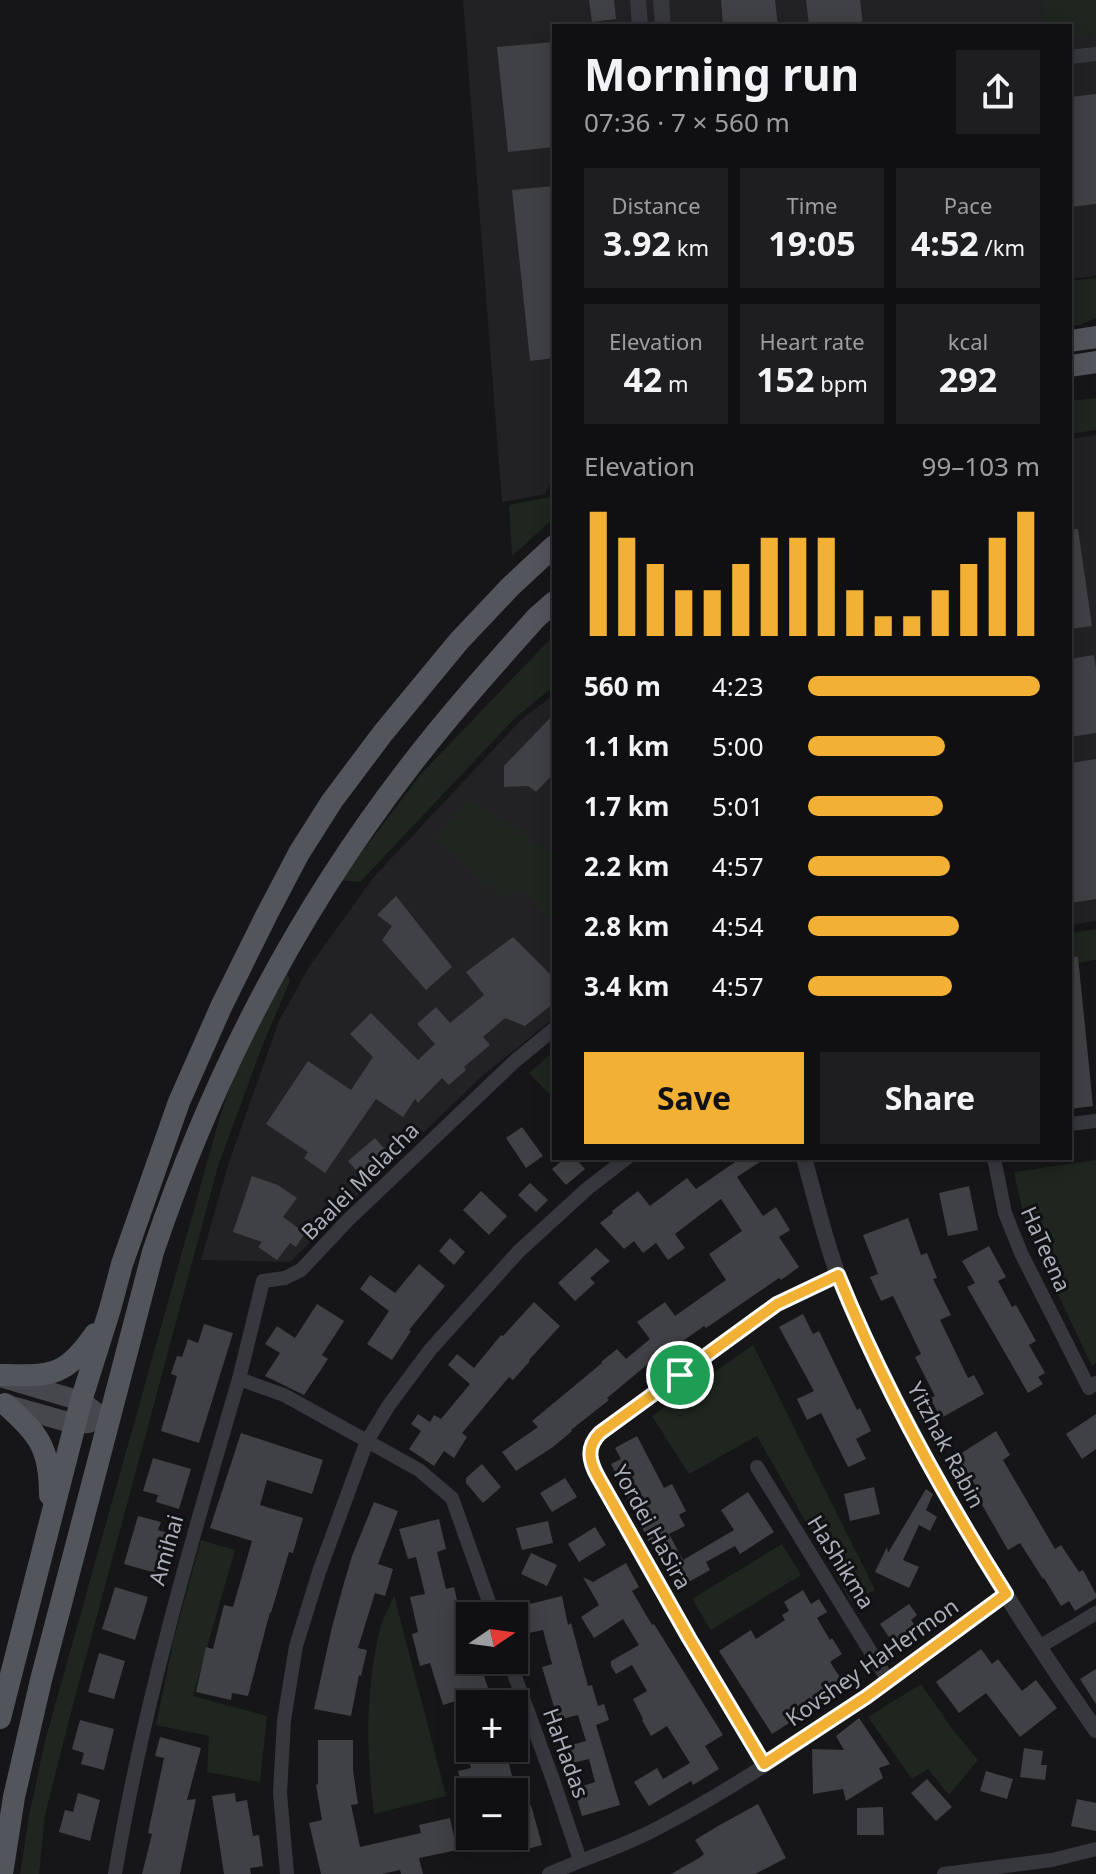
<!DOCTYPE html>
<meta charset="utf-8">
<style>
:root{--surface:#101012;--page:#1e1e20;--text:#f1f3f6;--muted:#9c9d9f;--line:#303032;--accent:#f2b134}
body{margin:0;font-family:"Noto Sans",sans-serif;background:var(--page);color:var(--text);height:100vh;display:flex;flex-direction:column;font-size:30px;white-space:nowrap}
*{box-sizing:border-box;margin:0}
p{font-size:26px;color:var(--muted)}
.icon{flex:none;width:44px;height:44px;fill:none;stroke:currentColor;stroke-width:2;stroke-linecap:round;stroke-linejoin:round}
.map{position:relative;flex:1;overflow:hidden}
.details{position:absolute;left:552px;top:24px;width:520px;height:1136px;display:flex;flex-direction:column;background:var(--surface);border-radius:0px;box-shadow:0 4px 20px #0003,0 0 0 2px var(--line)}
.details>*{flex:none}
.needle{width:52px;rotate:77deg}
.fabs{position:absolute;left:456px;top:1602px;display:grid;gap:16px}
.fabs a{display:grid;place-items:center;width:72px;height:72px;border-radius:0px;background:var(--surface);box-shadow:0 4px 20px #0003,0 0 0 2px var(--line);font-size:40px}
.pin{position:absolute;display:grid;place-items:center;width:68px;height:68px;color:#fff;margin:-34px;border:4px solid #fff;border-radius:50%;box-shadow:0 2px 8px #0007}
.round{display:grid;place-items:center;flex:none;width:84px;height:84px;border-radius:0px;background:var(--page)}
.head{display:flex;align-items:center;justify-content:space-between;height:136px;padding:0 32px}
h1{font-size:44px;font-weight:700;line-height:60px}
.stats{display:grid;grid-template-columns:repeat(3,1fr);gap:12px;height:136px;padding:8px 32px}
.stats div{display:grid;align-content:center;border-radius:0px;background:var(--page);text-align:center}
.stats b{font-size:34px;font-weight:700}
.stats small{font-size:22px;font-weight:400}
.stats p{font-size:22px}
.chart{height:224px;padding:16px 32px}
.chart p{display:flex;justify-content:space-between}
.chart svg{width:100%;height:144px;margin-top:8px;stroke:var(--accent);stroke-width:6}
.cta{display:flex;gap:16px;margin-top:auto;padding:16px 32px}
.cta a{flex:1;height:92px;border-radius:0px;background:var(--accent);color:#111;font-size:32px;font-weight:700;line-height:92px;text-align:center}
.cta a+a{background:var(--page);color:var(--text)}
ul{padding:0 32px;list-style:none;font-size:26px}
li{display:grid;grid-template-columns:128px 96px 1fr;align-items:center;height:60px}
li i{height:20px;border-radius:10px;background:var(--accent)}
.map>svg:first-child{display:block}
</style>
<div class="map">
<svg width="1096" height="1874" viewBox="0 0 1096 1874">
<rect width="100%" height="100%" fill="#161618"/>
<g fill="#222225">
<path d="M463,0H1096V276L1070,279V26H554V476L545,494L502,502Z"/>
<path d="M1096,435V921L1070,925V439Z"/>
<path d="M554,695V1018L481,1077L290,1262L201,1260L229,1162L279,1021L309,967L373,878L522,719Z"/>
</g>
<g fill="#1e261f">
<path d="M1041,0H1096V34L1070,37V26H1043Z"/>
<path d="M1096,278V318L1079,325L1070,326V281Z"/>
<path d="M1096,398V430L1070,434V401Z"/>
<path d="M554,488V518L512,556L509,505L550,497Z"/>
<path d="M554,635V686L515,718L360,882L338,880L359,856L421,774Z"/>
<path d="M469,800L554,855V924L521,888L503,898L435,838Z"/>
<path d="M1096,929V960L1070,964V933Z"/>
<path d="M284,965L290,981L263,1044L218,1166L69,1720L45,1815L39,1874H20L29,1816L45,1741L219,1120L238,1062Z"/>
<path d="M554,1051V1099L529,1073Z"/>
<path d="M1096,1160V1363L1092,1366L1026,1227L1014,1172Z"/>
<path d="M753,1345L875,1590L851,1602L757,1436L689,1474L652,1416Z"/>
<path d="M201,1540L235,1550L193,1696L267,1716L260,1782L207,1772L209,1736L156,1725L174,1638Z"/>
<path d="M782,1544L801,1575L711,1630L692,1599Z"/>
<path d="M394,1595L446,1796L374,1814C366,1750 365,1692 380,1629C383,1618 390,1606 394,1595Z"/>
<path d="M921,1684L950,1726L978,1760L949,1795L928,1769L912,1779L868,1717Z"/>
</g>
<g fill="#404145">
<path d="M589,0H614L616,19L592,22Z"/>
<path d="M721,0H775L778,26H723Z"/>
<path d="M806,0H860L863,26H809Z"/>
<path d="M554,42V147L508,152L497,47Z"/>
<path d="M1096,94V204L1070,207V97Z"/>
<path d="M554,186V358L530,361L512,190Z"/>
<path d="M1070,529H1078L1092,626L1070,629Z"/>
<path d="M1094,655L1096,668V733L1070,737V659Z"/>
<path d="M554,714V773L536,792L528,786L504,787V766Z"/>
<path d="M1096,759V899L1070,903V763Z"/>
<path d="M396,896L452,967L426,990L382,940L392,926L377,915Z"/>
<path d="M513,937L554,978V1003L525,1026L505,1018L483,1037L490,1045L464,1067L466,1070L449,1085L442,1078L418,1103L415,1099L403,1117L376,1099L325,1173L304,1158L308,1152L266,1124L308,1061L351,1090L373,1057L350,1034L371,1013L418,1060L435,1044L417,1024L436,1007L450,1023L484,995L466,972Z"/>
<path d="M1070,957H1078L1093,1106L1070,1109Z"/>
<path d="M522,1127L543,1156L526,1168L506,1138Z"/>
<path d="M375,1138L389,1154L362,1177L348,1161Z"/>
<path d="M565,1158H575L585,1169L566,1185L552,1169Z"/>
<path d="M741,1158H766L737,1177L763,1216L776,1207L790,1230L779,1237L799,1267L781,1280L779,1278L706,1328L704,1326L662,1356L660,1354L607,1398L609,1400L571,1430L572,1431L553,1447L516,1471L502,1452L538,1427L532,1421L602,1363L601,1362L617,1349L626,1359L650,1339L637,1322L665,1302L675,1316L726,1280L709,1254L742,1231L721,1199L675,1234L685,1248L668,1260L656,1243L643,1253L634,1241L624,1249L600,1223L613,1213L612,1211L638,1191L650,1206L687,1178L696,1189Z"/>
<path d="M252,1176L278,1185L297,1198L283,1217L305,1233L296,1247L290,1243L277,1260L258,1247L262,1242L233,1232Z"/>
<path d="M530,1183L548,1200L536,1212L518,1195Z"/>
<path d="M969,1186L978,1230L948,1236L939,1193Z"/>
<path d="M481,1191L507,1216L489,1235L463,1210Z"/>
<path d="M908,1218L921,1255L927,1253L937,1278L933,1279L951,1315L940,1320L968,1378L974,1375L984,1394L941,1418L930,1398L935,1396L915,1357L921,1354L893,1296L881,1301L870,1277L878,1274L863,1235Z"/>
<path d="M450,1238L465,1252L454,1265L439,1251Z"/>
<path d="M989,1246L1006,1277L998,1281L1012,1307L1016,1305L1036,1341L1029,1345L1045,1373L1038,1377L1043,1384L1028,1393L967,1287L975,1283L962,1261Z"/>
<path d="M596,1248L610,1261L590,1278L595,1283L575,1301L558,1283Z"/>
<path d="M419,1264L445,1286L409,1330L411,1331L392,1360L367,1344L389,1311L360,1289L370,1275L395,1293Z"/>
<path d="M534,1302L560,1326L529,1360L530,1361L513,1380L509,1377L462,1433L467,1437L454,1458L444,1451L434,1466L409,1449L421,1431L411,1424L418,1414L430,1422L434,1415L441,1419L470,1384L448,1365L457,1354L474,1368L501,1335L503,1336Z"/>
<path d="M317,1304L344,1321L322,1355L328,1359L304,1395L265,1376L280,1353L265,1344L277,1326L295,1338Z"/>
<path d="M803,1314L813,1334L819,1331L857,1410L860,1408L871,1431L856,1439L866,1459L848,1467L821,1413L807,1420L797,1399L814,1391L779,1327Z"/>
<path d="M204,1324L233,1333L199,1443L161,1431L177,1376L171,1374L177,1356L182,1357L188,1339L198,1343Z"/>
<path d="M1096,1414V1449L1082,1459L1066,1434Z"/>
<path d="M996,1431L1010,1455L1003,1460L1055,1549L1061,1545L1079,1572L1083,1570L1096,1594V1598L1075,1611L1069,1601L1061,1606L1044,1578L1043,1579L1020,1543L1008,1550L974,1491L977,1488L957,1456Z"/>
<path d="M241,1433L323,1460L312,1494L267,1480L260,1505L303,1518L293,1553L289,1552L271,1613L270,1612L248,1696L232,1693L231,1700L196,1692L206,1647L213,1649L224,1605L233,1607L252,1541L210,1528Z"/>
<path d="M637,1436L664,1488L672,1484L686,1511L679,1515L685,1526L669,1534L683,1560L734,1530L721,1510L748,1492L774,1532L740,1554L735,1546L706,1562L710,1570L678,1588L657,1551L654,1552L611,1464L621,1459L615,1448Z"/>
<path d="M153,1458L191,1469L179,1509L156,1502L158,1495L143,1491Z"/>
<path d="M482,1464L501,1487L483,1503L466,1483V1478Z"/>
<path d="M565,1478L577,1497L552,1512L540,1493Z"/>
<path d="M874,1487L880,1514L850,1521L844,1494Z"/>
<path d="M926,1489L933,1494L926,1510L937,1517L930,1531L919,1525L903,1560L919,1567L909,1588L875,1572L887,1547L888,1553Z"/>
<path d="M374,1502L398,1511L378,1564L393,1569L385,1596L375,1593L358,1648L367,1650L361,1676L359,1675L351,1716L314,1709L332,1627L344,1583L352,1556Z"/>
<path d="M138,1516L161,1522L158,1530L169,1533L166,1544L175,1547L168,1568L158,1565L156,1573L124,1564Z"/>
<path d="M439,1519L446,1549L437,1552L446,1589L454,1587L459,1609L454,1610L463,1640L470,1638V1664L479,1661L489,1691L443,1705L430,1663L420,1666L412,1634L418,1632L410,1597L425,1594L416,1557L408,1559L399,1529Z"/>
<path d="M548,1521L553,1543L522,1550L516,1528Z"/>
<path d="M595,1527L606,1545L579,1562L568,1544Z"/>
<path d="M531,1553L557,1565L547,1586L521,1574Z"/>
<path d="M626,1563L639,1587L632,1591L652,1625L654,1624L723,1735L705,1746L719,1769L693,1785L691,1781L649,1806L634,1782L657,1768L663,1779L690,1763L667,1726L651,1736L642,1720L643,1719L633,1699L647,1691L632,1665L616,1674L611,1666V1661L639,1645L623,1619L594,1638L581,1617L599,1605L583,1577L593,1582Z"/>
<path d="M115,1587L148,1597L135,1640L102,1629Z"/>
<path d="M803,1590L811,1604L819,1599L827,1612L817,1618L830,1640L832,1638L842,1654L830,1662L845,1685L790,1719L792,1721L772,1734L719,1651L751,1630L756,1639L785,1620L782,1615L789,1611L784,1602Z"/>
<path d="M562,1596L568,1625L571,1623L588,1686L592,1685L598,1706L604,1704L609,1720L596,1725L620,1805L582,1816L574,1789L595,1782L589,1759L572,1763L568,1746L586,1741L578,1715L558,1720L542,1667L552,1664L543,1630L529,1633L522,1606Z"/>
<path d="M909,1604L917,1615L911,1620L918,1630L895,1646L880,1624Z"/>
<path d="M981,1649L992,1664L998,1659L1022,1691L1036,1680L1057,1708L1020,1737L986,1693L959,1713L936,1682Z"/>
<path d="M99,1653L125,1661L114,1699L88,1692Z"/>
<path d="M1096,1669V1704L1080,1679Z"/>
<path d="M859,1718L890,1764L879,1768L883,1778L846,1801L843,1789L813,1794L812,1749L844,1750L836,1736Z"/>
<path d="M80,1720L114,1729L104,1770L81,1764L84,1753L72,1749Z"/>
<path d="M160,1737L201,1748L187,1800L196,1799L180,1874H142L152,1834L148,1833L164,1758L155,1756Z"/>
<path d="M318,1740H353V1770L358,1804L351,1805L360,1847L421,1833L419,1825L450,1818L457,1850L419,1858L423,1874H401L400,1870L382,1874H321L309,1823L322,1820L316,1785L318,1784Z"/>
<path d="M465,1748H505L516,1792H463L458,1771L471,1768Z"/>
<path d="M1024,1748L1043,1751L1041,1765H1047L1045,1780L1020,1777Z"/>
<path d="M986,1771L1013,1779L1007,1799L980,1791Z"/>
<path d="M927,1779L952,1807L936,1821L911,1793Z"/>
<path d="M78,1793L100,1800L90,1841L59,1832L65,1810L73,1812Z"/>
<path d="M235,1793L236,1802L247,1800L253,1836L259,1835L263,1866L250,1868L251,1874H224L212,1796Z"/>
<path d="M1077,1799L1096,1803V1831L1071,1826Z"/>
<path d="M758,1804L786,1858L755,1874H671L699,1858L704,1854L695,1840L718,1826Z"/>
<path d="M531,1805L542,1845L516,1852L511,1836H514V1810Z"/>
<path d="M883,1807L884,1835H857V1808Z"/>
</g>
<g fill="none" stroke-linecap="round" stroke-linejoin="round">
<g stroke="#37383d" stroke-width="14">
<path d="M1070,57L1096,54"/>
<path d="M1070,1124L1096,1121"/>
<path d="M994,1158L1005,1213L1021,1253L1089,1388L1096,1383"/>
<path d="M239,1379L263,1281L285,1278L301,1270L347,1221L515,1061L554,1029"/>
<path d="M757,1467L888,1680"/>
<path d="M1039,1647L1096,1613"/>
<path d="M509,1660L553,1780L580,1860"/>
<path d="M764,1764L689,1638L598,1477C589,1461 586,1447 600,1433L759,1317L777,1304L838,1275"/>
<path d="M115,1874C143,1706 191,1542 239,1379L284,1395L367,1441L419,1470L452,1498L494,1616"/>
<path d="M287,1874L280,1793L284,1720L296,1646L319,1572L367,1441L389,1405L430,1350L518,1252L588,1188L627,1158"/>
<path d="M549,1874C585,1858 622,1847 656,1829C781,1764 892,1676 1006,1594"/>
<path d="M944,1874L1052,1860L1096,1849"/>
</g>
<g stroke="#37383d" stroke-width="16">
<path d="M638,0L640,26"/>
<path d="M661,0L663,26"/>
<path d="M804,1158C815,1197 824,1237 838,1275C855,1321 878,1364 900,1408C957,1520 1023,1627 1096,1730"/>
</g>
<g stroke="#45474d" stroke-width="20">
<path d="M3,1378L81,1401L109,1422"/>
<path d="M4,1404L75,1424L89,1423"/>
</g>
<g stroke="#53555c" stroke-width="22">
<path d="M1070,341L1096,337"/>
<path d="M1070,366L1096,362"/>
<path d="M0,1375C51,1376 64,1378 95,1334"/>
<path d="M5,1404C39,1434 50,1448 50,1495"/>
<path d="M0,1718L81,1401L110,1309L122,1264L179,1102L221,1007L266,916L299,853L332,801L383,733L459,641L510,587L554,546"/>
<path d="M2,1874L14,1797L41,1680L153,1252C212,1077 297,912 410,766C450,714 493,666 536,618L554,602"/>
</g>
</g>
<g fill="none" stroke-linecap="round" stroke-linejoin="round">
<g stroke="#fff" stroke-width="16">
<path id="route" d="M838,1275C883,1386 942,1493 1006,1594L866,1697L764,1764L689,1638L598,1477C589,1461 586,1447 600,1433L759,1317L777,1304Z"/>
</g>
<use href="#route" stroke="#f2b134" stroke-width="10"/>
</g>
<g text-anchor="middle" stroke-width="6" stroke-linejoin="round" paint-order="stroke">
<g font-size="22" fill="#a8adb8" stroke="#111113">
<text transform="translate(360 1181) rotate(-45)" y="8">Baalei Melacha</text>
<text transform="translate(1046 1249) rotate(66)" y="8">HaTeena</text>
<text transform="translate(946 1445) rotate(62)" y="8">Yitzhak Rabin</text>
<text transform="translate(652 1527) rotate(61)" y="8">Yordei HaSira</text>
<text transform="translate(166 1550) rotate(-74)" y="8">Amihai</text>
<text transform="translate(841 1562) rotate(58)" y="8">HaShikma</text>
<text transform="translate(872 1662) rotate(-35)" y="8">Kovshey HaHermon</text>
<text transform="translate(566 1753) rotate(70)" y="8">HaHadas</text>
</g>
</g>
</svg>
<div class="fabs">
<a><svg class="needle" viewBox="-14 -14 28 28"><path d="M0-13l5 13h-10z" fill="#e53935"/><path d="M0 13l5-13h-10z" fill="#9c9d9f"/></svg></a>
<a>+</a>
<a>−</a>
</div>
<div class="pin" style="left:680px;top:1375px;background:#1e9e55"><svg class="icon" aria-label="arrive" viewBox="0 0 24 24"><path d="M6 21V4h12l-3 4 3 4H6"/></svg></div>
<section class="details">
<div class="head"><div><h1>Morning run</h1><p>07:36 · 7 × 560 m</p></div><a class="round"><svg class="icon" aria-label="share" viewBox="0 0 24 24"><path d="M12 15V3M7 8l5-5 5 5M5 13v7h14v-7"/></svg></a></div>
<div class="stats">
<div><p>Distance</p><b>3.92<small> km</small></b></div>
<div><p>Time</p><b>19:05</b></div>
<div><p>Pace</p><b>4:52<small> /km</small></b></div>
</div>
<div class="stats">
<div><p>Elevation</p><b>42<small> m</small></b></div>
<div><p>Heart rate</p><b>152<small> bpm</small></b></div>
<div><p>kcal</p><b>292</b></div>
</div>
<div class="chart"><p><span>Elevation</span>99–103 m</p>
<svg viewBox="0 0 160 44" preserveAspectRatio="none"><path d="M5 44V6M15 44V14M25 44V22M35 44V30M45 44V30M55 44V22M65 44V14M75 44V14M85 44V14M95 44V30M105 44V38M115 44V38M125 44V30M135 44V22M145 44V14M155 44V6"/></svg>
</div>
<ul>
<li><b>560 m</b>4:23<i style="width:100%"></i></li>
<li><b>1.1 km</b>5:00<i style="width:59%"></i></li>
<li><b>1.7 km</b>5:01<i style="width:58%"></i></li>
<li><b>2.2 km</b>4:57<i style="width:61%"></i></li>
<li><b>2.8 km</b>4:54<i style="width:65%"></i></li>
<li><b>3.4 km</b>4:57<i style="width:62%"></i></li>
</ul>
<div class="cta"><a>Save</a><a>Share</a></div>
</section>
</div>
